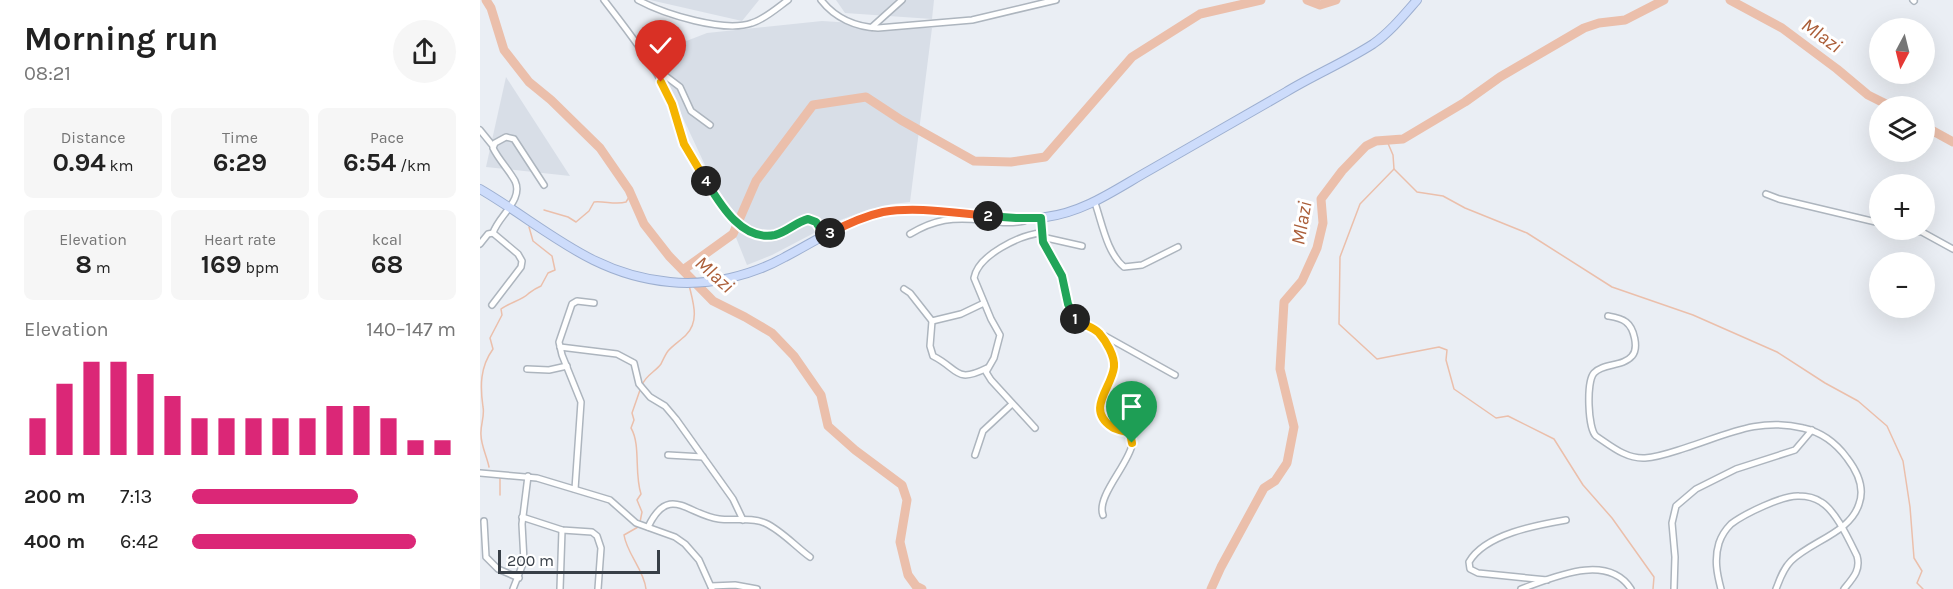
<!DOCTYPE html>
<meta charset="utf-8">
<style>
:root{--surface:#fff;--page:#f6f6f6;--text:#222;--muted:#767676;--accent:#db2777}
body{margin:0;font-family:Karla,sans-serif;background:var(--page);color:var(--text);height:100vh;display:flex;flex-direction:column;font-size:22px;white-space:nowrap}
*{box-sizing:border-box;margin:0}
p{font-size:20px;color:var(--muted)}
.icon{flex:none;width:33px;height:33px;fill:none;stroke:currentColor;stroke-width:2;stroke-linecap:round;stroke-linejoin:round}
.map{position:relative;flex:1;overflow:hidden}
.sheet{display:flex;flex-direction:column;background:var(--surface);width:480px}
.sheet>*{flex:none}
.needle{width:39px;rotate:187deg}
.tools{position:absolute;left:1389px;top:18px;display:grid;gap:12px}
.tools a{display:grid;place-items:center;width:66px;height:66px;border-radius:50%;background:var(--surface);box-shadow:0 6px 24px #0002;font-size:30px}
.scale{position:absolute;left:18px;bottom:15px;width:162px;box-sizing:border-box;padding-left:6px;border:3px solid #383f47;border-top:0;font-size:16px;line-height:21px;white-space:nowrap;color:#383f47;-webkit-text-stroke:4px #fff;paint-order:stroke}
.pin{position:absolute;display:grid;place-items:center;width:51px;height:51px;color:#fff;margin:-62px -26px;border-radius:50% 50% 50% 0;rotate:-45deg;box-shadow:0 0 6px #0007}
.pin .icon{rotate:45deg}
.km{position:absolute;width:30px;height:30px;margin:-15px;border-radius:50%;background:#222;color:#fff;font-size:16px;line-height:30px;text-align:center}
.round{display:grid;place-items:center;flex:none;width:63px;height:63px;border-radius:32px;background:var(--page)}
.summary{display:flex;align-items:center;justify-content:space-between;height:102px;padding:0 24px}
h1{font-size:33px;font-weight:700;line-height:45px}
.metrics{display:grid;grid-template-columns:repeat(3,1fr);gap:9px;height:102px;padding:6px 24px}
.metrics div{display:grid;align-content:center;border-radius:9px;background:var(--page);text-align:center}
.metrics b{font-size:26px;font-weight:700}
.metrics small{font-size:16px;font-weight:400}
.metrics p{font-size:16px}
.chart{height:168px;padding:12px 24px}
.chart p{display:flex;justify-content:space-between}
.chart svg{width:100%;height:108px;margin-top:6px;stroke:var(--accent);stroke-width:6}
ul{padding:0 24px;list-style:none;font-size:20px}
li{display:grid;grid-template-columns:96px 72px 1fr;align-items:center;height:45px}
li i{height:15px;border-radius:8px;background:var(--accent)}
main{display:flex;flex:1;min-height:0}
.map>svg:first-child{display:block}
</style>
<main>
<section class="sheet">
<div class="summary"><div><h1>Morning run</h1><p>08:21</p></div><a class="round"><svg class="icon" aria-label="share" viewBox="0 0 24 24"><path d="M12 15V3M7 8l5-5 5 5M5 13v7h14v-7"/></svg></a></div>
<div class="metrics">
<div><p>Distance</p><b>0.94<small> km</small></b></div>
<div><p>Time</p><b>6:29</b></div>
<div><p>Pace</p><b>6:54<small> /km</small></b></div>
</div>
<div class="metrics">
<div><p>Elevation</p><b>8<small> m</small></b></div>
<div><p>Heart rate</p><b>169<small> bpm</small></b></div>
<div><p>kcal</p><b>68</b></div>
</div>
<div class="chart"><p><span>Elevation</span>140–147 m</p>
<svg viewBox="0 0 160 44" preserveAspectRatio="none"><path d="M5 44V29M15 44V15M25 44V6M35 44V6M45 44V11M55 44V20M65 44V29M75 44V29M85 44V29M95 44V29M105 44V29M115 44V24M125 44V24M135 44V29M145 44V38M155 44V38"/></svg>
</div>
<ul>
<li><b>200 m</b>7:13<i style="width:63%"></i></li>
<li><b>400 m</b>6:42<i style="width:85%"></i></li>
</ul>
</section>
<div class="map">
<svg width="1473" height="589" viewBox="0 0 1473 589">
<rect width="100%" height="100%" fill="#eaeef4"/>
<g fill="#d8dee7">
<path d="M170,0H279L262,21Z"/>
<path d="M356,0H454L452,19L365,13Z"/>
<path d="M342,21L452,28L430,202L412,204L390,209L355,222L292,255L267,265L239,195L173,54L227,33Z"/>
<path d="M26,77L90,176L6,167Z"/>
</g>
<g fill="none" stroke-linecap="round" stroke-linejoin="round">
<g stroke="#ebbfab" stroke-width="1.5">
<path d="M907,141L913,155L914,169L937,192L963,196L985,208L1047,233L1132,287L1213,315L1297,352L1345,383L1378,401L1407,426L1423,461L1430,507L1434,558L1442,571L1437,583L1443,589"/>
<path d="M914,169L880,204L860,257L859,324L897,359L959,347L967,350L966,360L974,389L1016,418L1028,416L1074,439L1103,485L1132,518L1174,577L1173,589"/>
<path d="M64,210L88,217L96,222L109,211L114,202C125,201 136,205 146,202L151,194"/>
<path d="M205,272L208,281"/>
<path d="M162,385C166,375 175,372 181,364C183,360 185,355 188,351C193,345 200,341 206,335C220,321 213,302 209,285"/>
<path d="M160,390L152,413L154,420L151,428C161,445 154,473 161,494L157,500L162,512L160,522"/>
<path d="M9,467C7,457 1,445 1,435C0,426 5,416 3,407C0,386 0,367 13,349L10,338L22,315L21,309C29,303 42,300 48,294C53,290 54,289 61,286L68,273L75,270L72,256L53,241L49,227"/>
<path d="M20,495V478"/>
<path d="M158,527L144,535C147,554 164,570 166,589"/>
</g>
<g stroke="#ebbfab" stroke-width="9">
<path d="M6,0L11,8L24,50L49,82L71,100L120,148L149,190L164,224L189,256L233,301L265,317L292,333L314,356L341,395L348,426L375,450L422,485L427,500L420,542L428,575L436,586L442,589"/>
<path d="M827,0L840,5L856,0"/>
<path d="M1250,0L1302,28L1357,69L1388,95L1410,106"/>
<path d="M1444,126L1473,142"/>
<path d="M203,270L253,234L276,181L333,105L386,97L421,120L494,161L531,162L565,157L652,57L720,14L781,0"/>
<path d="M731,589L741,567L784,488L795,481L807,463L814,427L800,369L804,302L822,281L837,248L843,223L841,199L862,171L886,146L896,141L923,139L985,102L1020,77L1104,28L1119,23L1145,20L1184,0"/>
</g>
<g stroke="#adb5be" stroke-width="8">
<g id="street">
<path d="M124,0C144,26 164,51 180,79C191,100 195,122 204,143C215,169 250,226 277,235C297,241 311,223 328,219L336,222L345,236"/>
<path d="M158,0C184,14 244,33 272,23C285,19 297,8 308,0"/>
<path d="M341,0C355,18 376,27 398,28L492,20L576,0"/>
<path d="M1433,0L1434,1"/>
<path d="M392,27L422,0"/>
<path d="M175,68L200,87L211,111L230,125"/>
<path d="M0,130L13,146"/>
<path d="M1286,194L1299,199L1400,223"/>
<path d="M615,203C622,223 627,253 644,267L662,265L698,247"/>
<path d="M561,218C561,229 561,240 566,249C571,260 581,269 584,281C587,293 586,306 593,317C597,322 603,323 609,326C621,332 632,349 634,363C636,380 613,398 622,416C629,430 655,428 652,445C648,465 616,497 623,515"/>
<path d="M1431,230L1442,232L1473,249"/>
<path d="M430,234C455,219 473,217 502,220C516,222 529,224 544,221"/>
<path d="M562,237L602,246"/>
<path d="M0,244L8,234L13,233"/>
<path d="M424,289L430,293L452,321L450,346L453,356C479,369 475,384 507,368"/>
<path d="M12,305L41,267L42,261L38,254L13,233C18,216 44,200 35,181C29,170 19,160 13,148L15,143L26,137L34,139L64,185"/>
<path d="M1128,316C1134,317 1141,318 1146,322C1154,328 1159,348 1152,356C1143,367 1123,363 1114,373C1106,382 1108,429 1116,436C1131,446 1146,459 1165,458C1179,457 1192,452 1205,448C1246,435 1279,417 1323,428C1341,432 1356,443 1367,458C1377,471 1385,488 1379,504C1370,533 1331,541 1311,561C1303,569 1300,579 1296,589"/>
<path d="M452,321L481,314L504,303"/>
<path d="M622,337L625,336L695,375"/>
<path d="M80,347L137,354L154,363L159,384L170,397L185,406L196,419L253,499L263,520"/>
<path d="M47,369L69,370L87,366"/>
<path d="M555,428L511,380L506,372L514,358L520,335L511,319L494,278C498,255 540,235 561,233"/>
<path d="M188,455L223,457"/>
<path d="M495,455L503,431L532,404"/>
<path d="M0,473L57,478L130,500L156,523L195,537L205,544L219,560L232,589"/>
<path d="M95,489L101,402L82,355L79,342L92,304L97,301L114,303"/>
<path d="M42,517L82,530L112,532L117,536L121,548L118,589"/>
<path d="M4,521L6,557L18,569L39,578"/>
<path d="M168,527C189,483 208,515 239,519C253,521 272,517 285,523C301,530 316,547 330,557"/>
<path d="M1067,580L998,573L990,569L989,562C1005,534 1057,525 1086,520"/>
<path d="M231,586L255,585L277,589"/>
<path d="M33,589L44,561L42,524L48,476"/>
<path d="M80,589L82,530"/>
<path d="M1041,589C1072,578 1127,552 1151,589"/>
<path d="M1194,589L1195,557L1192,523L1196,506L1216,489L1256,469L1315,450L1332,430"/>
<path d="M1241,589C1237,574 1234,559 1239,543C1241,537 1246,529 1251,524C1264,514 1303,495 1319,496C1326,496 1335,498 1341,502C1356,511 1369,540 1377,556C1381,570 1373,578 1364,589"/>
</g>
</g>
<g stroke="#9dafd0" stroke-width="10">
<path id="secondary" d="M0,189C65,227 111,275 190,282C229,286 271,276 305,257C334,242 363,222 395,214C451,200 510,225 566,217C605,212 636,189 670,170C715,144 761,118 806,92C834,75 865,62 893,44C910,32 923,16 937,0"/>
</g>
<use href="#street" stroke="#fff" stroke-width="5"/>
<use href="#secondary" stroke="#cddcfb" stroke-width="8"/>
</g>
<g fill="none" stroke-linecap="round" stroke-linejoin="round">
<g stroke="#fff" stroke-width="12">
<path id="split-1" d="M595,319C602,325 612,326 619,333C626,341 635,356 634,367C632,388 605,409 632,427C637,430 644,431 650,433L652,443"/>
</g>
<g stroke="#fff" stroke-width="12">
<path id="split-2" d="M508,216L536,218H561L563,242L582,276L588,304L595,319"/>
</g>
<g stroke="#fff" stroke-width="12">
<path id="split-3" d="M350,233C367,224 385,216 403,212C436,206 474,213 508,216"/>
</g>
<g stroke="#fff" stroke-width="12">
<path id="split-4" d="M226,181C240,204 262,242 295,235C307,232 316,222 328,219L336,222L345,236L350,233"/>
</g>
<g stroke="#fff" stroke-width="12">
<path id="split-5" d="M181,82L192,104L204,144L226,181"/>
</g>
<use href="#split-1" stroke="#f5b400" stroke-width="8"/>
<use href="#split-2" stroke="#22a559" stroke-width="8"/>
<use href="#split-3" stroke="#f0652b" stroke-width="8"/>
<use href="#split-4" stroke="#22a559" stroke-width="8"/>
<use href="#split-5" stroke="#f5b400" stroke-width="8"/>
</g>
<g text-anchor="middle" stroke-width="6" stroke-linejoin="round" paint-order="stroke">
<g font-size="20" font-style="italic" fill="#ab5e39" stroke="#fff">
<text transform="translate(1342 35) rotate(36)" y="7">Mlazi</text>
<text transform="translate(821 223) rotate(-80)" y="7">Mlazi</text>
<text transform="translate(235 274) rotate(42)" y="7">Mlazi</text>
</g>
</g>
</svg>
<div class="tools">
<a><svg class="needle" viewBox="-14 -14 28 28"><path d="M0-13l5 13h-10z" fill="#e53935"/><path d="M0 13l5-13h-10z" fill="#767676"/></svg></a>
<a><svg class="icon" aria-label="layers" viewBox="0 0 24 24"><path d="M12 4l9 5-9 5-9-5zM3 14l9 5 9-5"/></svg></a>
<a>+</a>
<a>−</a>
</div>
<div class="scale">200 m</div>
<div class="pin" style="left:652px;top:443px;background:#1e9e55"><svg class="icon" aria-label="arrive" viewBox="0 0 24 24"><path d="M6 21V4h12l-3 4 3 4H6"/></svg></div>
<div class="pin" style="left:181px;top:82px;background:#d93025"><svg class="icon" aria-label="check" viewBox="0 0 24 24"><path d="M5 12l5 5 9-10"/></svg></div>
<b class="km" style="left:595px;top:319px">1</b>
<b class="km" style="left:508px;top:216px">2</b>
<b class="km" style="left:350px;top:233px">3</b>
<b class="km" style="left:226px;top:181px">4</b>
</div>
</main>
